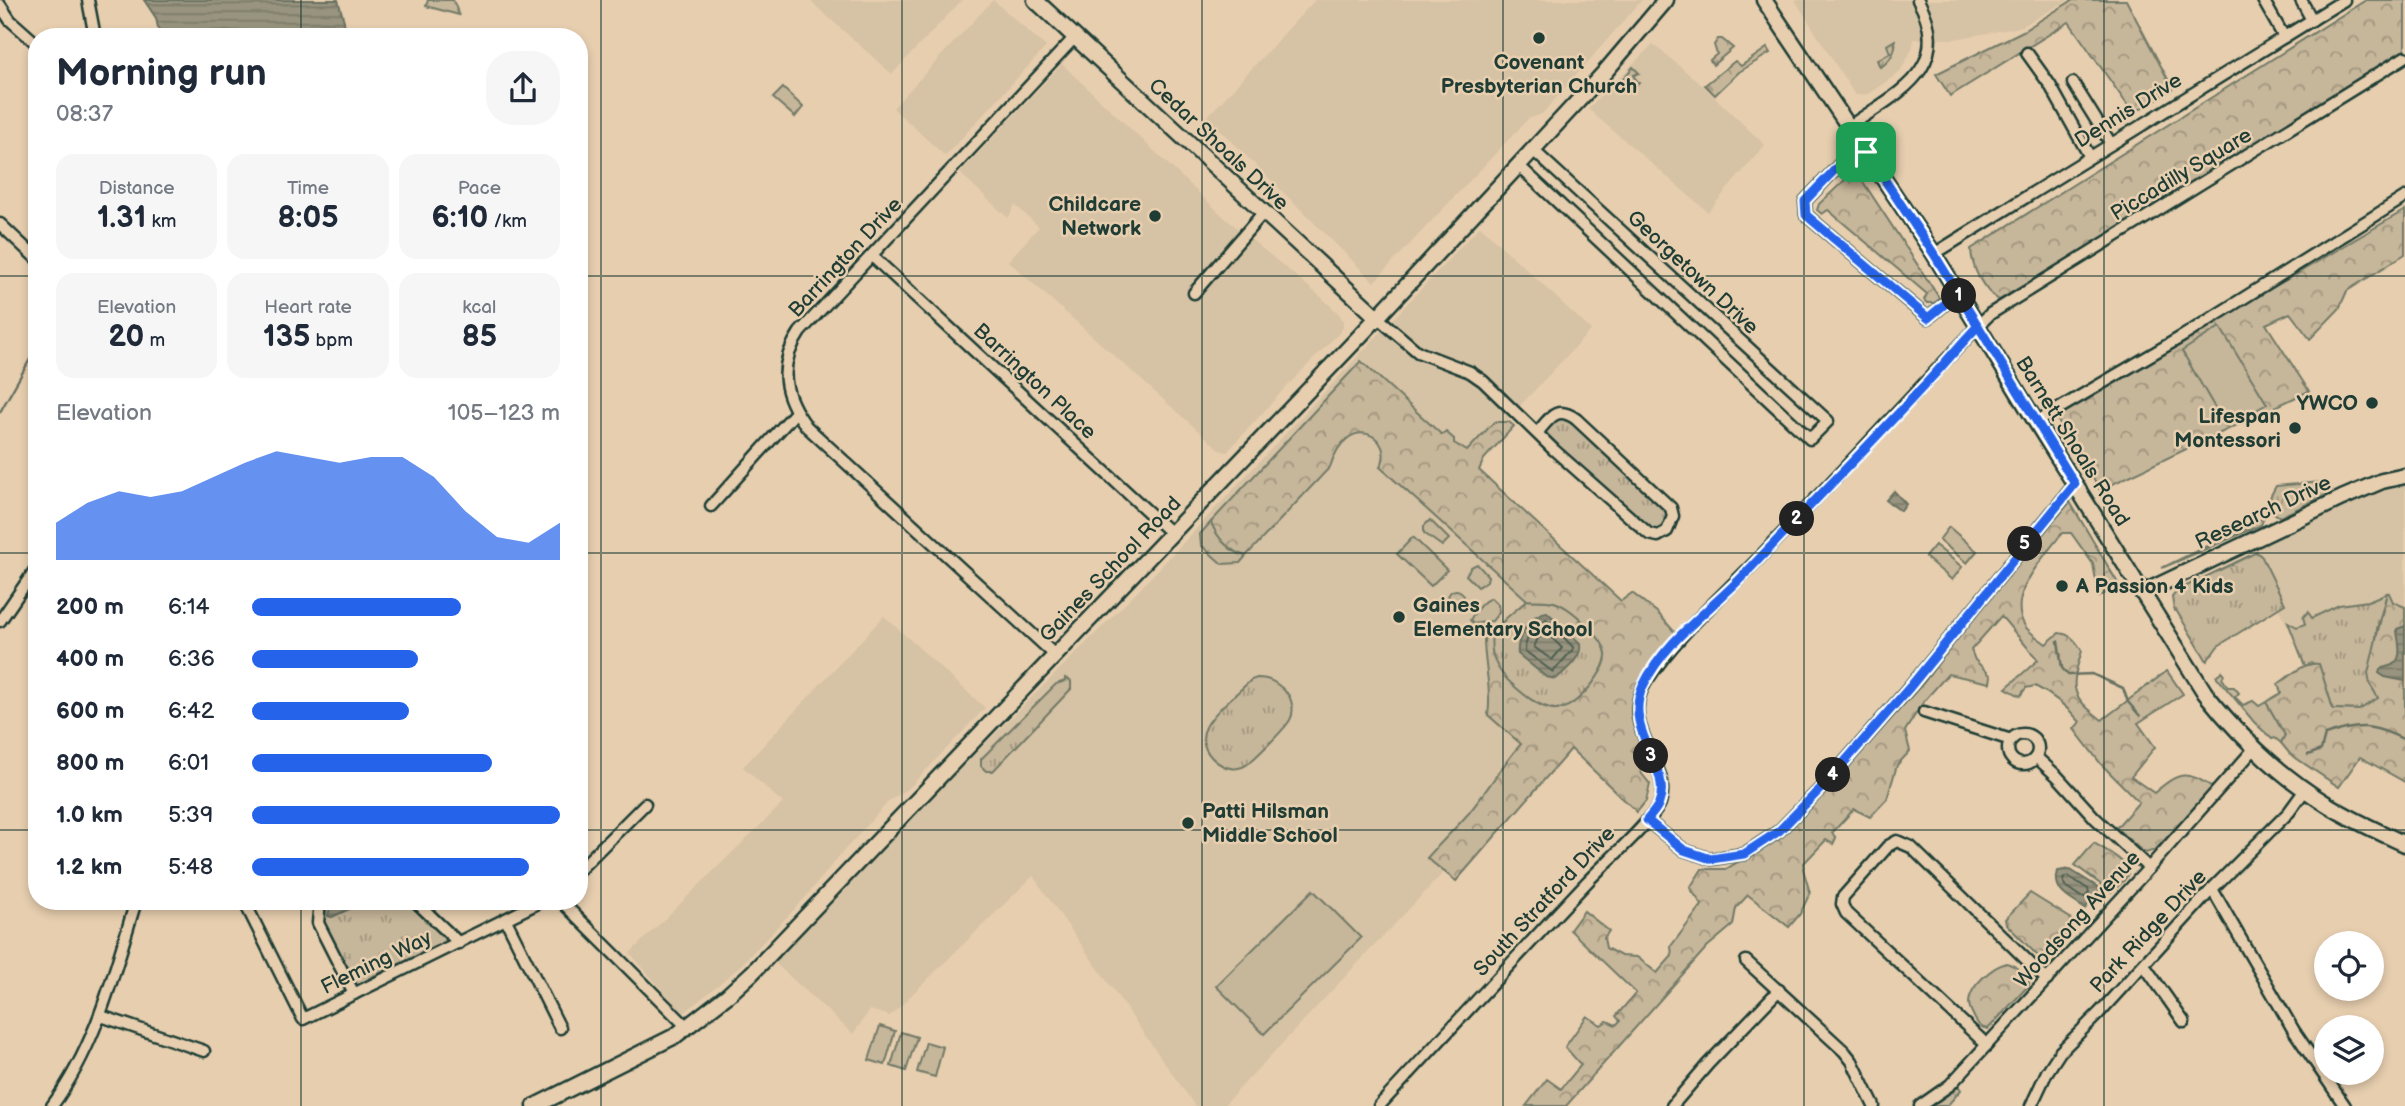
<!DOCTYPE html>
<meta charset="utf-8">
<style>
:root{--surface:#fff;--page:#f6f6f7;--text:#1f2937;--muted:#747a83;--accent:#2563eb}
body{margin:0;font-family:"Balsamiq Sans",sans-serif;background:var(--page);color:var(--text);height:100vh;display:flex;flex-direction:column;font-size:26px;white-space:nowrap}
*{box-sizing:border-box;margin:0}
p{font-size:23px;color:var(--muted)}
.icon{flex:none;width:38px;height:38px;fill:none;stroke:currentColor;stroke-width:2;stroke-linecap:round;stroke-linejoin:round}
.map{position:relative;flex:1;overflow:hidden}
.details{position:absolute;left:28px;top:28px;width:560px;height:882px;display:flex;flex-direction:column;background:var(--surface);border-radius:28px;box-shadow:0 4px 10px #0003}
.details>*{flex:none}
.controls{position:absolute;left:2314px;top:931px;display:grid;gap:14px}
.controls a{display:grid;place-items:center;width:70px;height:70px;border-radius:50%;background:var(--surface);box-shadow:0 4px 10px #0003;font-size:35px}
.pin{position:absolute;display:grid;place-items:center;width:60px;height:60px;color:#fff;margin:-30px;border-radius:14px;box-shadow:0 4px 10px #0006}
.km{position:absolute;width:35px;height:35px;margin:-18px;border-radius:50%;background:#222;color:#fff;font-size:19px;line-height:35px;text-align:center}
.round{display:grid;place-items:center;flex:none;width:74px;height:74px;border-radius:28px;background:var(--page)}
.overview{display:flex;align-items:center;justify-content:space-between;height:119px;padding:0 28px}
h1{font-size:38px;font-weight:700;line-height:52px}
.figures{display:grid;grid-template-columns:repeat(3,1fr);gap:10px;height:119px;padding:7px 28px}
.figures div{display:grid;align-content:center;border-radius:18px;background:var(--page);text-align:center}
.figures b{font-size:30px;font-weight:700}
.figures small{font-size:19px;font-weight:400}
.figures p{font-size:19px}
.chart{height:196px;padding:14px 28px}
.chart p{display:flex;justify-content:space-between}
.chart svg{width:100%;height:126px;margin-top:7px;fill:var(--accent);opacity:.7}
ul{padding:0 28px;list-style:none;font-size:23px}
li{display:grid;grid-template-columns:112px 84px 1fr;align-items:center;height:52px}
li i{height:18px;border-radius:9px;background:var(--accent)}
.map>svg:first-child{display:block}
</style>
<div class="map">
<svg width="2405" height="1106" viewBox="0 0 2405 1106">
<defs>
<pattern id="grass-tufts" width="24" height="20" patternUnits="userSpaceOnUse" patternTransform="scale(1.75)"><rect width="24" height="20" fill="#c6b69a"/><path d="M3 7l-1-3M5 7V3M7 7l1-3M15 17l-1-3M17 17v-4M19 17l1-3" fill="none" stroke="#a0957e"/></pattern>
<pattern id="forest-crowns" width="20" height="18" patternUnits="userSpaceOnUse" patternTransform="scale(1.75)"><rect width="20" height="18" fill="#c6b69a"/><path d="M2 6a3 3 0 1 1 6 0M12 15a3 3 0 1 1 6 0" fill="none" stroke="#a0957e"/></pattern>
<pattern id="water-rules" width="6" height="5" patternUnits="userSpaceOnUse" patternTransform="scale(1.75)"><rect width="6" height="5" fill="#98947f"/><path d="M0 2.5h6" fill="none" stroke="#7b7a69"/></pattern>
</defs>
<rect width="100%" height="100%" fill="#e7ceaf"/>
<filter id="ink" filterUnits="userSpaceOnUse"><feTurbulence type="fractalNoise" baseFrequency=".0143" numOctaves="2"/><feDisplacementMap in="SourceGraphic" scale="14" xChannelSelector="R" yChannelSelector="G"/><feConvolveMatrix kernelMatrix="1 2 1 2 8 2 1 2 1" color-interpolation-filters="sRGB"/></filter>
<g filter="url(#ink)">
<g fill="#d6c2a4">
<path d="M809,0H962L892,74Z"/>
<path d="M993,0L1046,47L945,156L893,108Z"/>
<path d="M1315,0H1642L1549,106L1542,114L1528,119L1374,282L1207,117Z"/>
<path d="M1795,0H2069L2020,27L1955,39H1914L1912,49L1900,72L1868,94L1855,95Z"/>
<path d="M1653,44L1703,86L1765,145L1708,212L1588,109Z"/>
<path d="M1062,64L1225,218L1321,297L1339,314L1343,321V328L1338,334L1284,389L1227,452L1220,450L1008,261L1039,227L1015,205L1008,218L960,173Z"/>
<path d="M1480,226L1591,330L1468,461L1660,643L1223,1106H1195L1033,876L890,1016L870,1010L853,1034L775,963L959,770L1138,591Z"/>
<path d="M2405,484V616L2398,615L2294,638L2248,552L2346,504L2383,489Z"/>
<path d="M884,616L985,708L910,787L889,801L840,855L804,899L737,969L683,1014L630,953L783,803L743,767Z"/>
</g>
<g fill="url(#grass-tufts)" stroke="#727a67" stroke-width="2">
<path d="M1718,39H1722L1733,48L1713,65L1710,60L1717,54L1714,45Z"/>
<path d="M1895,40C1897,50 1889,63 1880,67L1877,60L1890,53L1887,45Z"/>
<path d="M1633,67L1639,73L1634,75V77L1639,83L1631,88L1623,79Z"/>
<path d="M1556,418H1569L1668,513L1670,519L1661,531L1646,530L1547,437L1546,429Z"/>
<path d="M2322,482L2328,483L2332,490L2330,493L2280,517L2274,513L2269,499L2276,486Z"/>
<path d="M2264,517L2261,525L2162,568L2211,544L2236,535Z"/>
<path d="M1211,522C1217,538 1230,552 1246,556L1240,563L1222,564L1201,545L1200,534Z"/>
<path d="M2257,552L2262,557L2285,604L2218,646L2207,661L2176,610L2174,611L2172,597L2178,590Z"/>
<path d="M2387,593L2377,629L2370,684L2379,698L2359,710L2333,709L2319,665L2312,663L2305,666L2288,622L2297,627L2305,624L2303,617L2308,612L2312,618L2339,605L2368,601Z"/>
<path d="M1527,600C1536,601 1545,600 1554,602C1568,605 1586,623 1595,634C1600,639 1604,645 1606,652C1608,669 1580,706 1563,709C1536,714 1475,663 1493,633C1500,621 1517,610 1527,600Z"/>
<path d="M2222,671L2224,675L2222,678L2228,687H2234L2239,693L2235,697L2243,705L2253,701L2259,706L2266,702L2285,735L2281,743L2275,738L2272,739L2254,722L2216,676Z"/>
<path d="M1065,678L1071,681V689L993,771H986L981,766V759L1056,684L1065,681Z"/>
<path d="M1257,678C1269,678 1276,682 1285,691C1292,697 1295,712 1290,720C1284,730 1258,755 1249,763C1228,781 1193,750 1206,727C1214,711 1238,693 1251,680Z"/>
<path d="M324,901H331L328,916L332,917L366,901H410L446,935L447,942L402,966L399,964L369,978L370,981L356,987L322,921Z"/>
</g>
<g fill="url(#forest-crowns)" stroke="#727a67" stroke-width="2">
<path d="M2073,0H2126L2173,89L2133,113L2069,22L1950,96L1936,74L2023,31Z"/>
<path d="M2366,0H2405V59L1999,300C1983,290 1972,269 1971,249Z"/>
<path d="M1767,48L1770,53L1739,72L1715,95L1705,85L1735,61L1741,66Z"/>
<path d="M1852,165L1940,299L1934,303H1927L1924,300L1927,294L1828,210L1822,214L1817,210L1819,204L1845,180Z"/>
<path d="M2405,210V254L2347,291L2339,309L2310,339L2290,313L2266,324L2309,391L2100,490L2055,416Z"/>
<path d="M1361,361L1442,435L1446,432L1454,439V443L1467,451L1494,422H1509L1514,426L1484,459L1479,470L1621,601L1632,593L1658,613L1678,636C1640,673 1621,694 1642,748L1633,752L1642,774L1650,784L1646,801L1637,812L1571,749L1456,881L1427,858C1440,843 1455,829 1468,814C1487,791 1501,766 1521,744L1488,715C1492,690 1484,664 1484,639L1492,634C1489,656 1497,671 1514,686C1548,716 1564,719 1593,683C1599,674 1607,665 1606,654C1604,637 1569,606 1554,602C1546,600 1536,601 1527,600L1380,467C1397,440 1349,407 1330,467L1246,556C1230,552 1217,538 1211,522Z"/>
<path d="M2070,502L2119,585L2099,597L2093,564L2071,533H2062C2045,556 2005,596 2025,626C2029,633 2040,639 2046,644L2059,633C2071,634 2076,641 2082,651C2070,688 2070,696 2102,720L2167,671L2183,694L2138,723L2155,747L2131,777L2154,793C2180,771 2186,770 2214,788L2155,850L2146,853L2142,851L2116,828L2139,802L2101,764L2074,729L2080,722C2066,705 2053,695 2035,686L2026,688L2020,696L2006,688L2038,660L2001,616L1971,650L1975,660L1991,676L1990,683L1948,674L1924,701L1905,731L1910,751L1897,765L1887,799L1870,817L1854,809L1832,833L1836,838L1833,844L1826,840L1804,863L1803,869L1810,893L1800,914L1789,927L1748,895L1736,908L1733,925L1707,947L1566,1106H1526L1547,1079L1561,1089L1581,1065L1565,1047L1587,1016L1601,1025L1607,1021L1616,1025L1620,1021L1616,1016L1636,993L1570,930L1584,911L1609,931L1604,938L1606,948L1621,956L1637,957L1657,973L1672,956L1671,946L1702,905L1690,888L1702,869H1726L1763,847L1858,755L1924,682L1987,598Z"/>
<path d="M2387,593H2389L2393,602L2405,607V782L2360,757L2339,787L2290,754L2281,743L2285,735L2266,702L2281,693L2278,684C2290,676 2303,662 2319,664L2333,709L2359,710L2378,698L2370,684L2368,673Z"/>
<path d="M2094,843C2102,848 2134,864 2127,876C2124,882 2116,888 2111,892L2075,865Z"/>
<path d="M2030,893L2070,918L2073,925C2065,939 2057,954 2040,958L2006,924L2005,919Z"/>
<path d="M2007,963L2016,967L2029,981V985L1988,1029C1981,1028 1979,1026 1975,1019C1973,1015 1969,1008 1969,1003C1969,986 1993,966 2007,963Z"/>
<path d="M1957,1084L1961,1090L1947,1106H1933Z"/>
</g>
<g fill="#c6b69a" stroke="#727a67" stroke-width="2">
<path d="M428,0H453L459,15L426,6Z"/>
<path d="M783,88L803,107L795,117L773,98Z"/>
<path d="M2220,327L2267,404L2226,427L2182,351Z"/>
<path d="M1430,520L1449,539L1442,546L1424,533V526Z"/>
<path d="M1949,527L1977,551L1967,563L1939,540Z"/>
<path d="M1413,537L1447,570L1431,586L1397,554Z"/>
<path d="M1935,545L1962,567L1952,580L1925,557Z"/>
<path d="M1477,564L1488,576L1487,581L1478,587L1466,575L1471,567Z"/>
<circle cx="1456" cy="598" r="8"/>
<path d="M1491,598L1498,605L1499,612L1492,621L1473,624L1470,620C1475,611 1482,601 1491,598Z"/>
<path d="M1313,890L1361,938L1264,1034L1216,986Z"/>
<path d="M880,1026L895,1031L885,1065L869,1060Z"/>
<path d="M901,1032L917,1037L906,1071L891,1066Z"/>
<path d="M926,1042L943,1047L935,1077L917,1072Z"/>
</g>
<g fill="url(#water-rules)" stroke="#687161" stroke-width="2">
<path d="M144,0H338L344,21L346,37H324L315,34L313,37H160L156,18Z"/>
<path d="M1894,491L1906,504L1901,511L1886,500Z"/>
<path d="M1547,612L1580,643C1583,657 1566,670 1556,679L1546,677L1518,654C1516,638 1530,614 1547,612Z"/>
<path d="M2405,626V681L2385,677L2379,673L2380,669C2384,667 2388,667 2392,665C2405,658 2397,639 2397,629Z"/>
<path d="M2069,869L2101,889L2085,909C2070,898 2052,892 2058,871Z"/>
<path d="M331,901H366L332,917L328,916Z"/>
</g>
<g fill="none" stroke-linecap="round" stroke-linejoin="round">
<g stroke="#4f6052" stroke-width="2">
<path d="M1546,619L1574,648L1553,672L1525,651C1525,637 1535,626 1546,619Z"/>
<path d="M1546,632L1562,648L1552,660L1534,647L1538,638Z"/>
<path d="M2068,876L2088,889L2089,893L2085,897H2081L2065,886L2063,879Z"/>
</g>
<g stroke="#687161" stroke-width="2.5">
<path d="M0,412L37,347"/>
<path d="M2058,641L2062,668L2068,675L2092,674L2123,688L2128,702L2140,716"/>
<path d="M2308,755L2321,750L2325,735C2359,723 2372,724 2405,740"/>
</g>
<g stroke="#1f3d34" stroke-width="15">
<g id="street">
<path d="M88,0L95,37"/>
<path d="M2263,0L2284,37"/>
<path d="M2301,0L2312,20"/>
<path d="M0,5L10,20L37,44"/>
<path d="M2027,53L2050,85L2090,157"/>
<path d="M2073,83L2111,144"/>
<path d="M1850,126C1895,94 1956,69 1918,0"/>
<path d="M1863,148L1843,161L1805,201L1806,215L1928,318L1958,293"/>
<path d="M1518,165L1810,439L1828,421L1533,150"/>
<path d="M0,224L37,259"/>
<path d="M1934,254L2344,0"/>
<path d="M872,256L1172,534"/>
<path d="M1194,293L1263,213"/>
<path d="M1377,317L1418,352L1470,372L1483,381L1554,450L1649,534L1658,536L1667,531L1673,516L1671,508L1576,419C1556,405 1550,418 1537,433"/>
<path d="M2036,422L2183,336L2405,197"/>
<path d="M711,506L796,412"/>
<path d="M0,621L37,567"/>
<path d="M1056,656L807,427C783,396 777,366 800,332L1075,37"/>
<path d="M1924,712L2011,740"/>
<circle cx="2023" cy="749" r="15"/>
<path d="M2036,757L2057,776L2095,818L2149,868"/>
<path d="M1647,820L1684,850L1711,859L1744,854L1779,831L1827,782L1910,687L2075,484"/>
<path d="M579,870L645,804"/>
<path d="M2212,889L2294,1031L2345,1106"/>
<path d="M244,901L303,1019L542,901"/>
<path d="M320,901L318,923L354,994"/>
<path d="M415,901L459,943"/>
<path d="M561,901L688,1028"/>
<path d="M506,920L560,1028"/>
<path d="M1746,961L1844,1051L1852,1061L1874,1106"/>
<path d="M2144,965L2184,1022"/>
<path d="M101,1016L204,1051"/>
<path d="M1987,1045L1846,913L1842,904L1843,897L1888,846L1897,841L1911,847L2047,980"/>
<path d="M52,1106C97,1045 114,972 136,901"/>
<path d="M1379,1106C1449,1031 1518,955 1588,881C1604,864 1652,822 1660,803C1674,765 1617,727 1646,682C1677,634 1721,598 1760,557C1833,481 1906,403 1978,326L1990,314L2405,57"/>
<path d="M1672,1106L1708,1064L1779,990"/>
<path d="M1920,1106L1950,1085L2149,868L2254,749"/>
<path d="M2031,1106L2047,1072L2060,1052L2099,1013L2212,889L2289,812L2305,790"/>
</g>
</g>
<g stroke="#1f3d34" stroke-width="19">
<g id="secondary">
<path d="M1035,0L1377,317"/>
<path d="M1764,0L1934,254L2036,422L2205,693C2240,737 2280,776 2328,805C2352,820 2379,832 2405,844"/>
<path d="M2142,593L2342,498L2382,481L2405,476"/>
<path d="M535,1106L675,1036L728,995L752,973L1360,336L1604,73L1666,0"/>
</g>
</g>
<use href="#street" stroke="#e7ceaf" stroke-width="10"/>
<use href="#secondary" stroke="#e7ceaf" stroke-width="14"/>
</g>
</g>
<g fill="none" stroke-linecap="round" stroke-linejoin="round" filter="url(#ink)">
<g stroke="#fff" stroke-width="14">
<path id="route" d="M1866,152L1863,148L1843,161L1805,201L1806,215L1928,318L1958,293L1978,326C1962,342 1948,360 1932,377C1870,445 1805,510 1742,577C1709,611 1664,642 1643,686C1622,731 1673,768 1659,803C1657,809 1651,815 1647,820L1684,850L1711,859L1744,854L1779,831L1827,782L1910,687L2075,484L1934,254L1866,152"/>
</g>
<use href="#route" stroke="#2563eb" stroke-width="9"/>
</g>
<path fill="none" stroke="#1f3d34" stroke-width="2" stroke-opacity="0.55" d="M301,0V37M601,0V1106M902,0V1106M1202,0V1106M1503,0V1106M1804,0V1106M2104,0V1106M0,276H37M579,276H2405M0,553H37M579,553H2405M0,830H37M579,830H2405M301,901V1106"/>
<g fill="#1f3d34" stroke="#e7ceaf" stroke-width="2.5">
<circle cx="1539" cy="38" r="7"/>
<circle cx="1155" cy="216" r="7"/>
<circle cx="2372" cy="403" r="7"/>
<circle cx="2295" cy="428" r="7"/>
<circle cx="2062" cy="586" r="7"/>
<circle cx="1399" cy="617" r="7"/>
<circle cx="1188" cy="823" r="7"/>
</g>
<g text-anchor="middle" stroke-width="5" stroke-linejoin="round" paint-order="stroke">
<g font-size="21" font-weight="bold" fill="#1f3d34" stroke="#e7ceaf" text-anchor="end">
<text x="1539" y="69" text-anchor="middle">Covenant<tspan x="1539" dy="24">Presbyterian Church</tspan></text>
<text x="1141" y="211">Childcare<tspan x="1141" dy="24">Network</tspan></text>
<text x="2358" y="410">YWCO</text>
<text x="2281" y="423">Lifespan<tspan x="2281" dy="24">Montessori</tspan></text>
<text x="2076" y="593" text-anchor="start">A Passion 4 Kids</text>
<text x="1413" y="612" text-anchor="start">Gaines<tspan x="1413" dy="24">Elementary School</tspan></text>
<text x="1202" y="818" text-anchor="start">Patti Hilsman<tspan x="1202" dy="24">Middle School</tspan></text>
</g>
<g font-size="21" fill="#1f3d34" stroke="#e7ceaf">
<text transform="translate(2128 110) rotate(-32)" y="7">Dennis Drive</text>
<text transform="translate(1219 144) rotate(43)" y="7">Cedar Shoals Drive</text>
<text transform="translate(2181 174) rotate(-31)" y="7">Piccadilly Square</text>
<text transform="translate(845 257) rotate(-47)" y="7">Barrington Drive</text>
<text transform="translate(1693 272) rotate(43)" y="7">Georgetown Drive</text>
<text transform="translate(1035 381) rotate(43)" y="7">Barrington Place</text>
<text transform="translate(2073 441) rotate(58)" y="7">Barnett Shoals Road</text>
<text transform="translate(2263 512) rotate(-25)" y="7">Research Drive</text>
<text transform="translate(1110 569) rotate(-46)" y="7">Gaines School Road</text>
<text transform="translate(1544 901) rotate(-47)" y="7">South Stratford Drive</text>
<text transform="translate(2077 919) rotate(-48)" y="7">Woodsong Avenue</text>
<text transform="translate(2148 931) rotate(-47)" y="7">Park Ridge Drive</text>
<text transform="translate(376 962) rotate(-26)" y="7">Fleming Way</text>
</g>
</g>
</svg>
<div class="controls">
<a><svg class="icon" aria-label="locate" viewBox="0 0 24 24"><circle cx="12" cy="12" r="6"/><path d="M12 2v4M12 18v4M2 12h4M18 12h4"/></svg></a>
<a><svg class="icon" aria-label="layers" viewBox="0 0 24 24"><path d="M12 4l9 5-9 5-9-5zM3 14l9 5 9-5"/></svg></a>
</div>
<div class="pin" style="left:1866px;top:152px;background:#1e9e55"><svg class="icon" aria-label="arrive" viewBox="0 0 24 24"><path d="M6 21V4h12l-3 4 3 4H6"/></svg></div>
<b class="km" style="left:1959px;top:296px">1</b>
<b class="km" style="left:1797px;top:519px">2</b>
<b class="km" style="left:1651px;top:756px">3</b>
<b class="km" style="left:1833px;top:775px">4</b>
<b class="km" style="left:2025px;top:544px">5</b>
<section class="details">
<div class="overview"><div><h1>Morning run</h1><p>08:37</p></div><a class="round"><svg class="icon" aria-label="share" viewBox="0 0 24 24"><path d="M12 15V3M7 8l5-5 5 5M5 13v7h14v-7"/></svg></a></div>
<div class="figures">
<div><p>Distance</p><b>1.31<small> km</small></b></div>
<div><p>Time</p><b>8:05</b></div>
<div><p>Pace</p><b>6:10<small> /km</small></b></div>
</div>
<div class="figures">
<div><p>Elevation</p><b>20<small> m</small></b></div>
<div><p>Heart rate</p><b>135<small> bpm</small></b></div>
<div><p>kcal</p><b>85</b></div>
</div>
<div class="chart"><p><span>Elevation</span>105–123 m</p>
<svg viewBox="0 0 160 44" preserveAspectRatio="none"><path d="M0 44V31L10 24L20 20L30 22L40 20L50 15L60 10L70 6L80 8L90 10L100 8L110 8L120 15L130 27L140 36L150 38L160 31V44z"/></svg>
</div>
<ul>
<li><b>200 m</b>6:14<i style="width:68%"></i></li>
<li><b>400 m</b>6:36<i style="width:54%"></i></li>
<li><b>600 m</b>6:42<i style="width:51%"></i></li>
<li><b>800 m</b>6:01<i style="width:78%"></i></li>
<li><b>1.0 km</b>5:39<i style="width:100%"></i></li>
<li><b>1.2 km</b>5:48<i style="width:90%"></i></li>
</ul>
</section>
</div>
